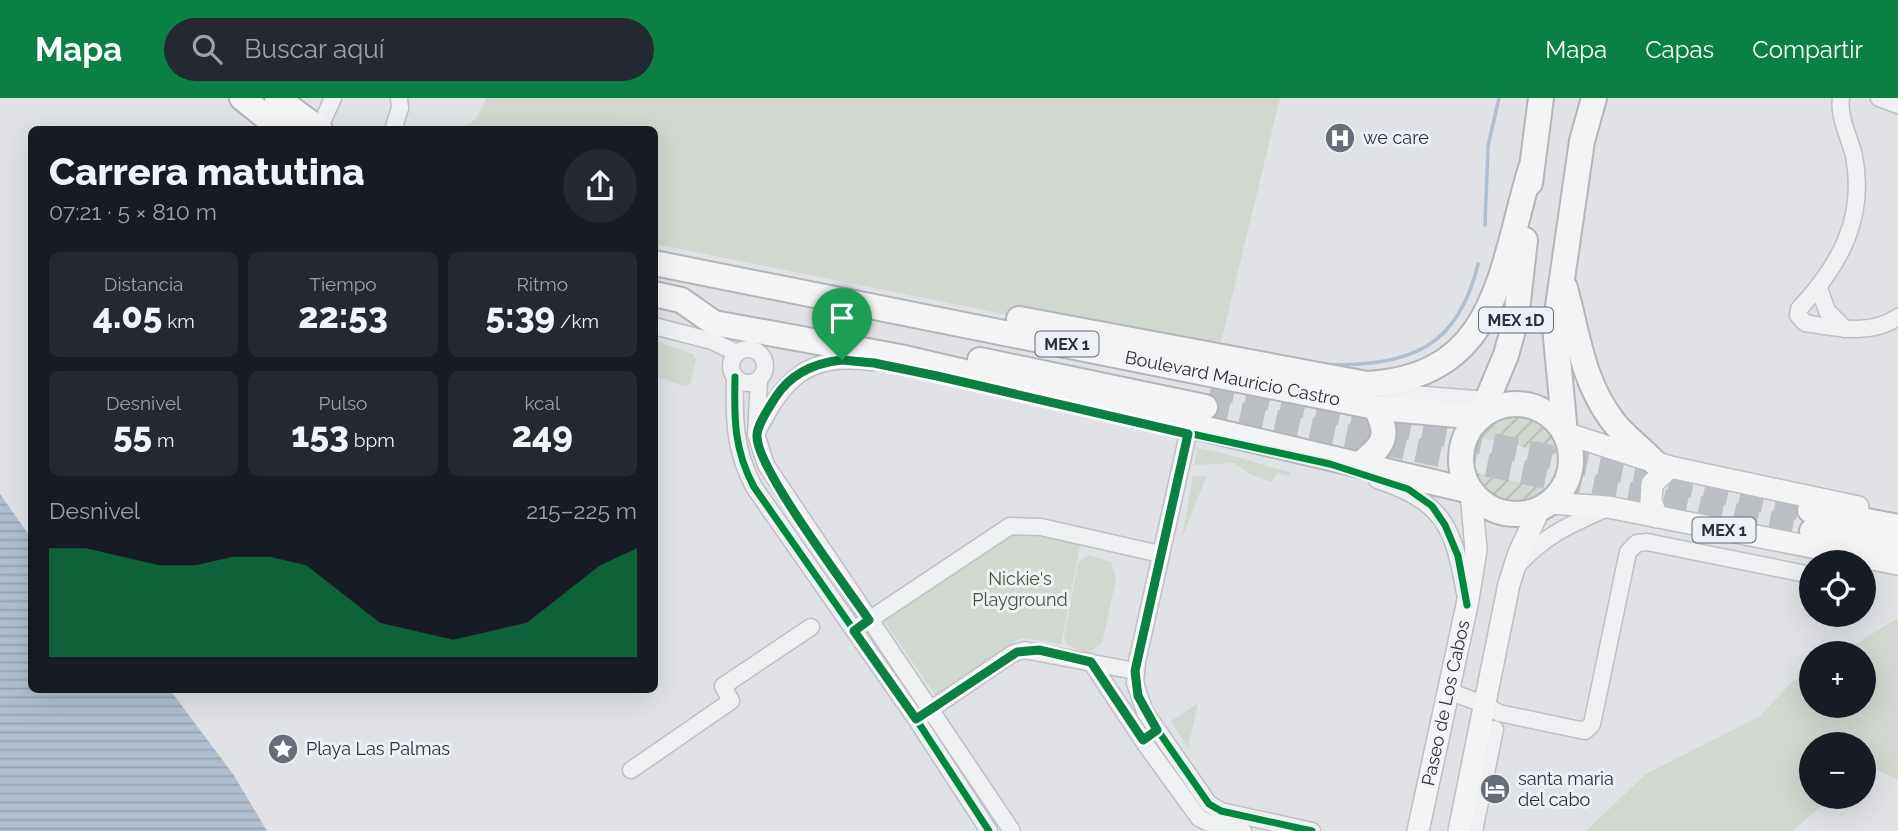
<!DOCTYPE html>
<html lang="es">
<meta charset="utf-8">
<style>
:root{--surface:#171b24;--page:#242831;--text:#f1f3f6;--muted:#9ea1a6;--accent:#0b8043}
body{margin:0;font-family:Raleway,sans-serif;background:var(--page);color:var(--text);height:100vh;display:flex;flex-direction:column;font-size:26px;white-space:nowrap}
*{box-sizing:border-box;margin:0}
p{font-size:23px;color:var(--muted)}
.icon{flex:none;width:38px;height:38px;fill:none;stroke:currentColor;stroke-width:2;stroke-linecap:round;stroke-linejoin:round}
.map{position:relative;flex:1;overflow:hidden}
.side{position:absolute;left:28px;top:28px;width:630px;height:567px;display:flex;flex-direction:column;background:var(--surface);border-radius:10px;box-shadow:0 7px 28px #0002}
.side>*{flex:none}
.buttons{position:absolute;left:1799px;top:452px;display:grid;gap:14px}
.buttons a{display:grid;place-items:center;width:77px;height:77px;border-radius:50%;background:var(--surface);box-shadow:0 7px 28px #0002;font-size:35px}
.pin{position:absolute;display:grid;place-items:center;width:60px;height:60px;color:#fff;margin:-72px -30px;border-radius:50% 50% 50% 0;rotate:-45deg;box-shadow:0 0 7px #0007}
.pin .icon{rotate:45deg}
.round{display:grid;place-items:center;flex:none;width:74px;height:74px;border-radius:37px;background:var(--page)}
.overview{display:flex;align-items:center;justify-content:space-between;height:119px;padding:0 21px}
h1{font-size:38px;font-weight:800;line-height:52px}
.metrics{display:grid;grid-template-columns:repeat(3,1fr);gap:10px;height:119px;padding:7px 21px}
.metrics div{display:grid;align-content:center;border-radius:10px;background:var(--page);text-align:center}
.metrics b{font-size:35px;font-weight:800}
.metrics small{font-size:19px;font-weight:400}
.metrics p{font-size:19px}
.chart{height:196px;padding:14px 21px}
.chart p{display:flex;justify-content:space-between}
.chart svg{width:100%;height:126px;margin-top:7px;fill:var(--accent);opacity:.7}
header{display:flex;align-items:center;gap:42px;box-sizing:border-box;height:98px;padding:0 35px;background:var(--accent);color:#fff}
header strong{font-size:33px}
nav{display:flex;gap:38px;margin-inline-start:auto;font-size:24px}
.search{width:490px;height:63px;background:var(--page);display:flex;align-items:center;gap:18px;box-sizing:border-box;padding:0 24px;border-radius:38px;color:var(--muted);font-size:26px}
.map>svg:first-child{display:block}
</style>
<header>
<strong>Mapa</strong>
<div class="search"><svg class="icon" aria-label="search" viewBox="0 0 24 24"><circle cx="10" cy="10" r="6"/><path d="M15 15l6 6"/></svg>Buscar aquí</div>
<nav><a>Mapa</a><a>Capas</a><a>Compartir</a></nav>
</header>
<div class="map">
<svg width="1898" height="733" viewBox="0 0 1898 733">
<defs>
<pattern id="garden-furrows" width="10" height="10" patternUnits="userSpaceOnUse" patternTransform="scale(1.75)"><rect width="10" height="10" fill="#d1d8d0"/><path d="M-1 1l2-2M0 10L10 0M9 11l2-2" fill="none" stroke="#b3bab4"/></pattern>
<pattern id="water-rules" width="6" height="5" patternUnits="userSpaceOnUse" patternTransform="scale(1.75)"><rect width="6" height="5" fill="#afbfcf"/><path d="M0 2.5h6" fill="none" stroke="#97a4b3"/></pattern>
</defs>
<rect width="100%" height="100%" fill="#e0e2e5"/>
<g fill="#d1d8d0">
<path d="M486,0H1280L1220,248L1003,216L655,146L654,32H458L476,21Z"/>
<path d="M655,243L693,256L696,262L690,286L684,288L655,278Z"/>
<path d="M1197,350C1229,355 1259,367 1290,374V378L1277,375L1272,384L1251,377L1234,365L1194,367Z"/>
<path d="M1193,378L1206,379L1182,440Z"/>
<path d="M1020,431L1081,443L1061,546L1021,540L936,598L884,523Z"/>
<path d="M1089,457L1111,464L1116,481L1102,545L1087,556L1067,547L1064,539L1078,465Z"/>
<path d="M1898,520V682L1870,668L1864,673V646H1811V698H1834L1792,733H1586L1646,676L1760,618L1793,583L1811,572V607H1864V555H1840Z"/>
<path d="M1198,605L1188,650L1171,623Z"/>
</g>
<g fill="url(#garden-furrows)">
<path d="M1511,318C1538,317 1556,332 1563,358L1477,339L1495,323Z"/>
<path d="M1471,374L1555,392C1528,424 1482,414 1471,374Z"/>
</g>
<path fill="url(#water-rules)" d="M0,396L31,440L32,592H170L233,676L267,733H0Z"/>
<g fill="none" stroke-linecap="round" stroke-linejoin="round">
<g stroke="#afbfcf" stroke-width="3.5">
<path d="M1485,127L1488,48L1499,0"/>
<path d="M1330,267C1411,267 1458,250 1478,166"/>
</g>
<g stroke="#bbbec3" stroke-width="24" stroke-dasharray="24 12" stroke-linecap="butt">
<path d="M1211,289L1810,412"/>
<path d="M1205,309L1812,433"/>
</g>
<g stroke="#bec0c3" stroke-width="19">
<g id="minor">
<path d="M1841,0C1838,19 1850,40 1854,58C1866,120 1840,167 1799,211L1798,217L1805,225C1836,230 1870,238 1898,219"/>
<path d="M1879,0L1898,7"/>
<path d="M319,31L333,0"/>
<path d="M393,32L400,10L399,0"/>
<path d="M1819,190L1827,213L1845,231"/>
<path d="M654,228L712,243L737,255"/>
<circle cx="748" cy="268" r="17"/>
<path d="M735,279C734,321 734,352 754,389L916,621L989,733"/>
<path d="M759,282L756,336L766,367L1012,733"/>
<path d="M1375,288L1401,295L1487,302"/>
<path d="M756,336C784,281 805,256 871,264"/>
<path d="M1188,336L1137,564L1135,585L1145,614L1209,706L1221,713L1312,733"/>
<path d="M1377,382C1443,404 1453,427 1465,495"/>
<path d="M1519,466C1544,438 1571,426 1605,411"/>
<path d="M860,528L1010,428L1041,429L1160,456"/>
<path d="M1091,564L1146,647L1199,720L1209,725L1243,733"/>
<path d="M1448,593L1483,606L1499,615L1585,633L1592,626L1628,454L1637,445L1647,444L1811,477"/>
<path d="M921,618L1012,556L1024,552L1135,573"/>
<path d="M631,672L731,603L723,588L811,529"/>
<path d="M1474,733L1495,631"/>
</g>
</g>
<g stroke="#bcbfc3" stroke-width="24">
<g id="major">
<path d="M1565,335L1670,369L1858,409"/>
<path d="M1549,405L1608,409L1898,466"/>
<path d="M1657,419L1651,403L1652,386L1670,369"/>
<path id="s1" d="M1418,733L1467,507L1476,452L1471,393"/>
<path d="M1459,733L1509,486L1519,455L1540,410"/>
</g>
</g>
<g stroke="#b2b5ba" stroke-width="28">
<g id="highway">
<path d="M242,0L282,32"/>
<path d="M277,0L320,32"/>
<path d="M1530,85L1541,0"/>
<path id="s2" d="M654,165L1380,310L1480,319"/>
<path d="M1565,190C1578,237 1582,282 1612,322C1623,338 1641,349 1654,364"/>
<path d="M654,196L681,202L714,225L900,259L1471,393"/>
<path d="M1019,221L1367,286C1499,279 1500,170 1531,70"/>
<path d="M980,262L1205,309"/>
<circle cx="1516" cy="361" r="55"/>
<path d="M1480,319L1506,257L1516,221L1525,142"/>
<path d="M1565,335L1555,229L1582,43L1594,0"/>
<path d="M1360,366C1384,347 1391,338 1375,309"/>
<path d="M1810,412L1898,429"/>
<path d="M1812,433L1898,452"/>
</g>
</g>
<use href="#minor" stroke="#eff0f1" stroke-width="16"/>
<use href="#major" stroke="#f4f4f5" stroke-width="21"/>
<use href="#highway" stroke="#f4f4f5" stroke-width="24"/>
<g stroke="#edf0f5" stroke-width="11">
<g id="cycleway">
<path d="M735,279C734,321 734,352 754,389L916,621L989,733"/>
<path d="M756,336C781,288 798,260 857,263L1330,366L1408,391L1432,408L1445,427L1458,458L1467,507"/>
<path d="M1188,336L1137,564L1135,585L1145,614L1209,706L1221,713L1312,733"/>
</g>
</g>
<use href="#cycleway" stroke="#00873e" stroke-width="7"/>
</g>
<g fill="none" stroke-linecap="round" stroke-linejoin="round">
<g stroke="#fff" stroke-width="14">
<path id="route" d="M842,262L874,265L937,278L1188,336L1135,573L1138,598L1157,632L1143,642L1091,564L1039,552L1017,554L916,621L854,533L869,522C846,488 758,372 757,339C756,328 769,310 775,300C790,276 814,265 842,262Z"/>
</g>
<use href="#route" stroke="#0b8043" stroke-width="9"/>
</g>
<defs>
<g id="hospital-disc" transform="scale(1.575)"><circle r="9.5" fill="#686e78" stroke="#edf0f5"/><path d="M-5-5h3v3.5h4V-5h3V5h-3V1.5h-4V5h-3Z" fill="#fff"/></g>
<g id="sight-disc" transform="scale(1.575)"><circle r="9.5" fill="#686e78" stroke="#edf0f5"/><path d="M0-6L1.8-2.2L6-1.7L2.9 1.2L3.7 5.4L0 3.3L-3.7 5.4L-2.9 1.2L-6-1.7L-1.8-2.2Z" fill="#fff"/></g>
<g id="hotel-disc" transform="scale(1.575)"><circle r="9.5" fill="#686e78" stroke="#edf0f5"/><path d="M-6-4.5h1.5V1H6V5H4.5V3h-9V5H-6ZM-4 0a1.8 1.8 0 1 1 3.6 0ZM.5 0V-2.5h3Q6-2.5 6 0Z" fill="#fff"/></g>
</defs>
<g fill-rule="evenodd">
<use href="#hospital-disc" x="1340" y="40"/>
<use href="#sight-disc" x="283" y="651"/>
<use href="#hotel-disc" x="1495" y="691"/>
</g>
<g text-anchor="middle" stroke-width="6" stroke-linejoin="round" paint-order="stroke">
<g fill="#edf0f5" stroke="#636a74" stroke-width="2">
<rect x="1479" y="209.5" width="74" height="25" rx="5"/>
<rect x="1035.5" y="233.5" width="63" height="25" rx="5"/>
<rect x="1692.5" y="419.5" width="63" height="25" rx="5"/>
</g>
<g font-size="16" font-weight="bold" fill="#28303d">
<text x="1516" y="228">MEX 1D</text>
<text x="1067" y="252">MEX 1</text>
<text x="1724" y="438">MEX 1</text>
</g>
<g font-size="18" fill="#28303d" stroke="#edf0f5" text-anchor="start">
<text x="1363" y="46">we care</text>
<text x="306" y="657">Playa Las Palmas</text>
<text x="1518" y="687">santa maria<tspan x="1518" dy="21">del cabo</tspan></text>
</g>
<g font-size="18" fill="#28303d" stroke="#edf0f5">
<text dy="6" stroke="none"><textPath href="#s2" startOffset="590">Boulevard Mauricio Castro</textPath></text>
<text dy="6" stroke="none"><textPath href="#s1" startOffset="131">Paseo de Los Cabos</textPath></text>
</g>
<g font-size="18" fill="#3d5836" stroke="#edf0f5">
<text x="1020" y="487">Nickie's<tspan x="1020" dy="21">Playground</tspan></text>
</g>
</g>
</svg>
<div class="buttons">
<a><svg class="icon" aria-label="locate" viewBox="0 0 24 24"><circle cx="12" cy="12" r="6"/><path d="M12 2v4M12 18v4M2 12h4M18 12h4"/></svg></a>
<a>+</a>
<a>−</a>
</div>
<div class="pin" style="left:842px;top:262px;background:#1e9e55"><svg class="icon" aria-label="arrive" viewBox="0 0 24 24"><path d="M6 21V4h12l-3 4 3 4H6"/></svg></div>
<section class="side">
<div class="overview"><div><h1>Carrera matutina</h1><p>07:21 · 5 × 810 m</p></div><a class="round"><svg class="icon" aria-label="share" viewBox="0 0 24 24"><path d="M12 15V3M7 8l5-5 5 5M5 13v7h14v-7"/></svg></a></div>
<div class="metrics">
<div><p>Distancia</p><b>4.05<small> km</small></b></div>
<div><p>Tiempo</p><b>22:53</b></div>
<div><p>Ritmo</p><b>5:39<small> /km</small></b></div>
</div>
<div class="metrics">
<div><p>Desnivel</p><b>55<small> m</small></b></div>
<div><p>Pulso</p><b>153<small> bpm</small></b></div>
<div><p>kcal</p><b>249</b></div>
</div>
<div class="chart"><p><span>Desnivel</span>215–225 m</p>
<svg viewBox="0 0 160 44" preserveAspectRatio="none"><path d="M0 44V6L10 6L20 9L30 12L40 12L50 9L60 9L70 12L80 22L90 32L100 35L110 38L120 35L130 32L140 22L150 12L160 6V44z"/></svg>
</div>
</section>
</div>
